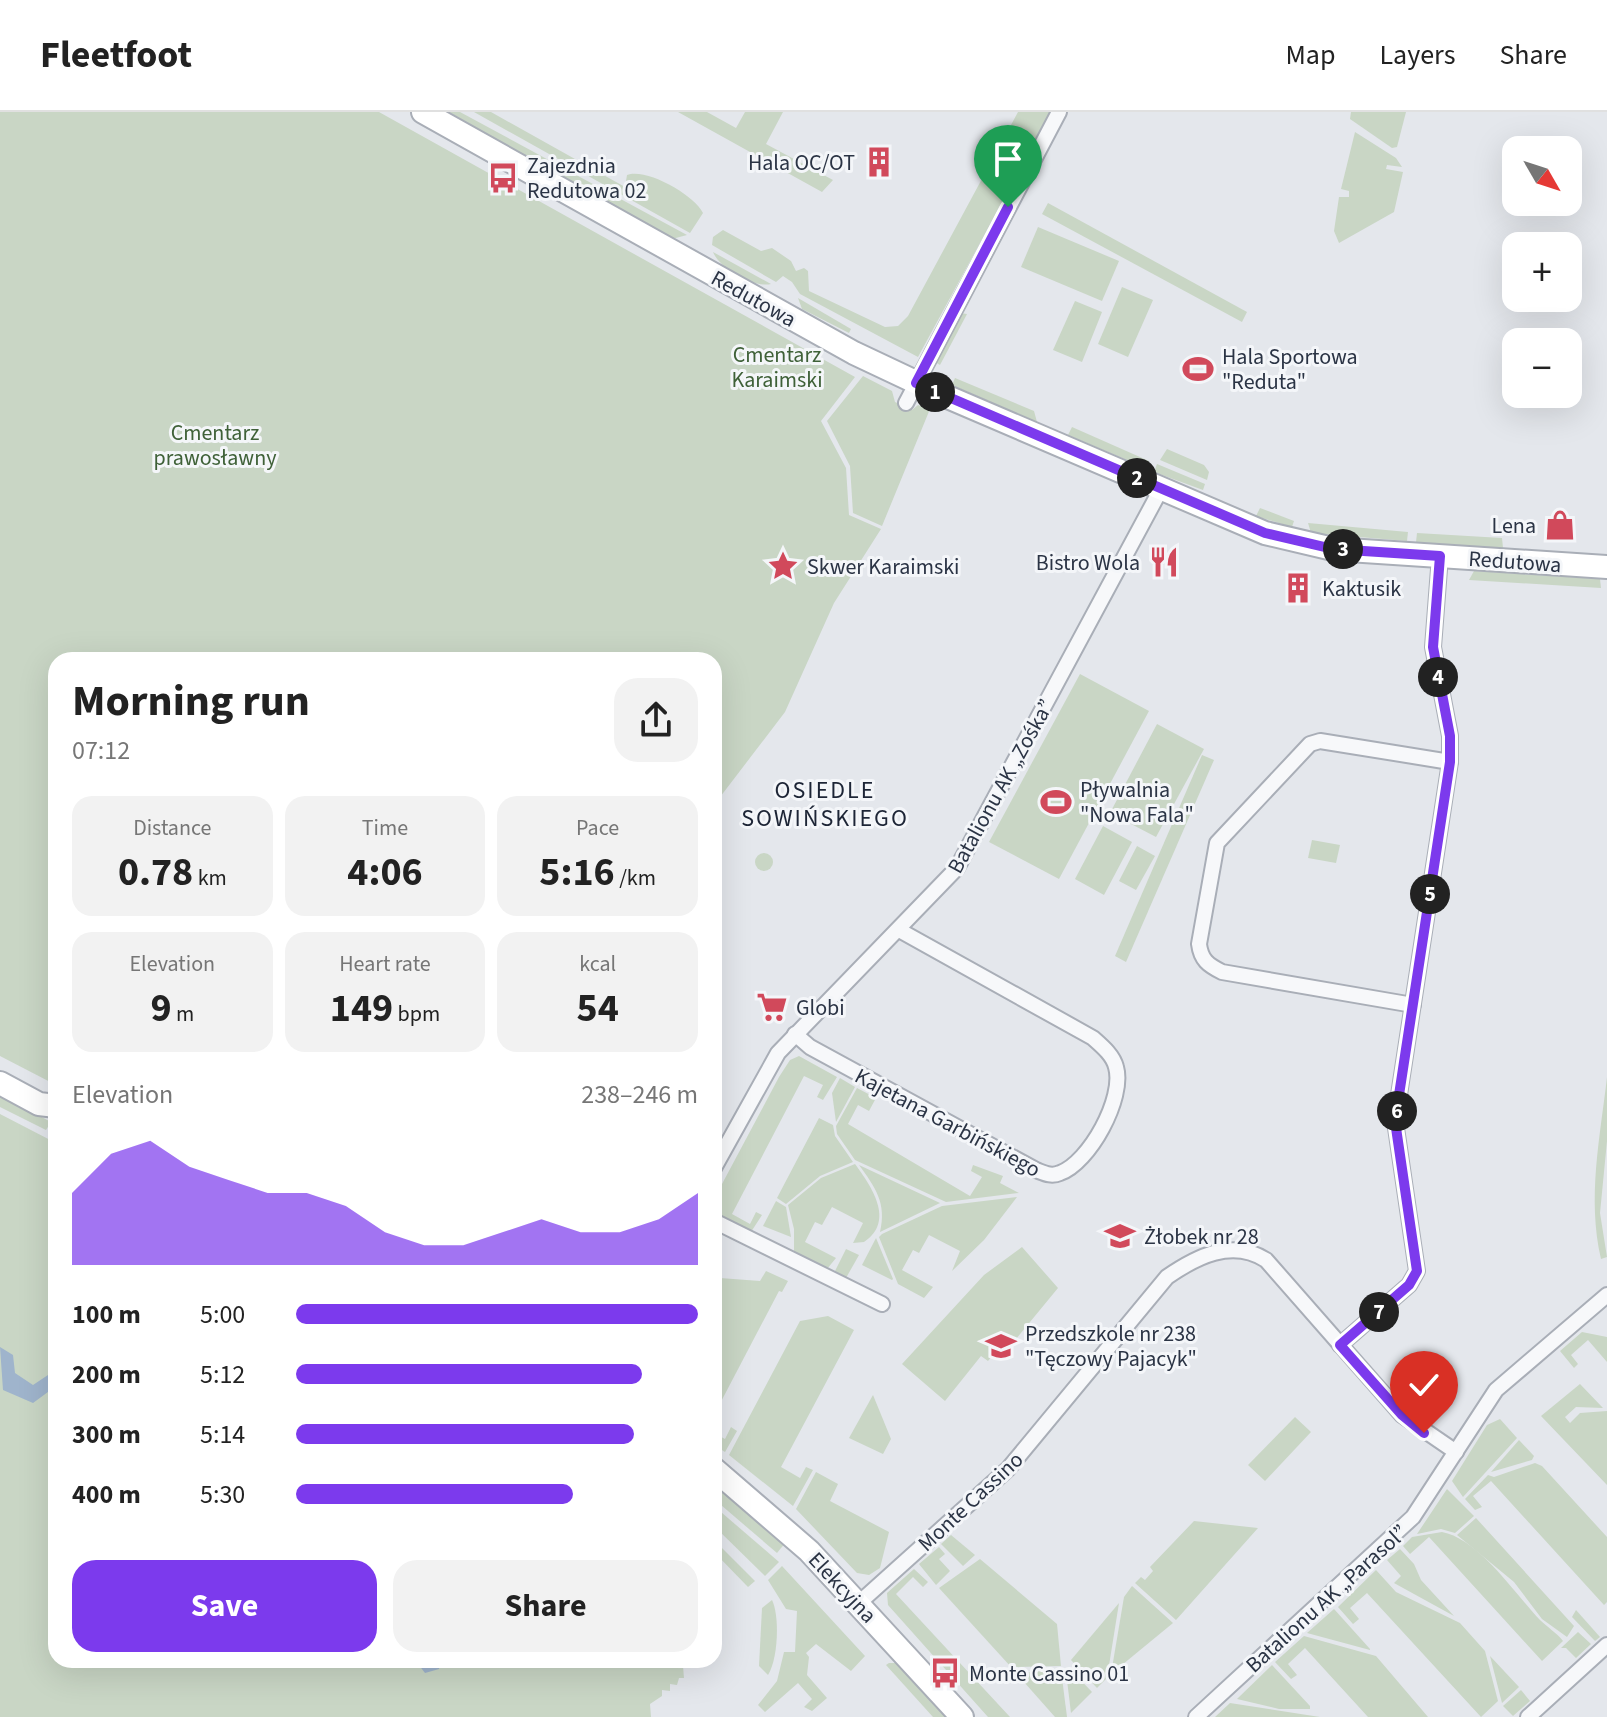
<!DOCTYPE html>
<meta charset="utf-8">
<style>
:root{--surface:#fff;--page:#f2f2f2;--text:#222;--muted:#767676;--line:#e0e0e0;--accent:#7c3aed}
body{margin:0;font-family:"Source Sans 3",sans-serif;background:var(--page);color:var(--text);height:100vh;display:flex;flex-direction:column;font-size:30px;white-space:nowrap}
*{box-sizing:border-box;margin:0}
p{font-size:26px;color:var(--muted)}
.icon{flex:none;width:44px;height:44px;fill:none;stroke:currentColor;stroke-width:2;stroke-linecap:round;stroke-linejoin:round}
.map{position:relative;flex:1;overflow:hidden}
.panel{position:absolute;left:48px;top:540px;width:674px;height:1016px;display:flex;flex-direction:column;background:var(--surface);border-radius:24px;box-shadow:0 8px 32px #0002}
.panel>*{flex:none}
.needle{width:52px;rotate:129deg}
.tools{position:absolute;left:1502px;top:24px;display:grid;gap:16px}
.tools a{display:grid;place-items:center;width:80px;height:80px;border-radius:16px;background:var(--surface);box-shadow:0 8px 32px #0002;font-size:40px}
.pin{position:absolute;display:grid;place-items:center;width:68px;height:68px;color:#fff;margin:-82px -34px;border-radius:50% 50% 50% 0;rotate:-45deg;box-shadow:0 0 8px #0007}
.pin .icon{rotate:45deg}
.km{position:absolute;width:40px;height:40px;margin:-20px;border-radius:50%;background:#222;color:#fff;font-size:22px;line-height:40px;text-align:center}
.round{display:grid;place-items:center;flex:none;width:84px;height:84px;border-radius:24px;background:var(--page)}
.overview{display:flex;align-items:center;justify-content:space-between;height:136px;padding:0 24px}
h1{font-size:44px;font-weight:700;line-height:60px}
.figures{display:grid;grid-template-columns:repeat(3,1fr);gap:12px;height:136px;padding:8px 24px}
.figures div{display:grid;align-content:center;border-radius:20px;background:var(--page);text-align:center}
.figures b{font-size:40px;font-weight:700}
.figures small{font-size:22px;font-weight:400}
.figures p{font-size:22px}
.chart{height:224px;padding:16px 24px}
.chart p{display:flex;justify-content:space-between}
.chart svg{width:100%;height:144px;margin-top:8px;fill:var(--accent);opacity:.7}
.action{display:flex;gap:16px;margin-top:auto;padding:16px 24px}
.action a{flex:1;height:92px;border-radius:24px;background:var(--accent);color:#fff;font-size:32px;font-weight:700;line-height:92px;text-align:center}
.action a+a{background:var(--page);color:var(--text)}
ul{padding:0 24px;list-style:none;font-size:26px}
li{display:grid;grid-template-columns:128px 96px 1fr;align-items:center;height:60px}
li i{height:20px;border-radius:10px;background:var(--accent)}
header{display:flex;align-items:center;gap:48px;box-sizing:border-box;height:112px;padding:0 40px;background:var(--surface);border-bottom:2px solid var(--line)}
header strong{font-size:38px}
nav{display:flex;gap:44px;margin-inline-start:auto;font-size:28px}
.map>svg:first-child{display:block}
</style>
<header>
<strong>Fleetfoot</strong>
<nav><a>Map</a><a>Layers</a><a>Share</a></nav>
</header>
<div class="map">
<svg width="1607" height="1605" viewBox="0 0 1607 1605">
<rect width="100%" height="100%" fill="#e4e7ec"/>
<g fill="#c9d6c5">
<path d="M0,0H379L855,265L821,309L846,356L849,403L881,417L834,491L785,600L714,693V548H56V973L0,944Z"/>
<path d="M449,0H460L687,123L672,127Z"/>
<path d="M474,0H491L625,75L627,63C647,56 694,83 703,101L690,121Z"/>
<path d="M678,0H707L736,16L745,0H783L766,32L833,68L822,80Z"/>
<path d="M1018,0H1051L918,245L800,182L792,170L783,164L776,170L712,133L713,125L723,118L761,139L772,136L791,149L796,159L804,156L808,159L809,179L885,215L898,214L908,204Z"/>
<path d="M1351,0H1406L1397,35L1392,36L1350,7Z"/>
<path d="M1355,20L1396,46L1402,55L1387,53L1386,57L1403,60L1394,100L1339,131L1334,119L1339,85H1349V79L1341,77Z"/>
<path d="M1048,91L1247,200L1242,210L1042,102Z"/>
<path d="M1038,115L1119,149L1102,189L1021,155Z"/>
<path d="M713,140L771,172C753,176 720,157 713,140Z"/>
<path d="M1122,175L1153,188L1128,245L1098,232Z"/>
<path d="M798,186L851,217L849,221L802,197Z"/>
<path d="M1075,189L1102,200L1082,250L1053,238Z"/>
<path d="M960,201L967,202L940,253L935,250Z"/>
<path d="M863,264L892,279L895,290L912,298L918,293L930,297L882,414L853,401L850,354L827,309Z"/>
<path d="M955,266L1034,299L1037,310L952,273Z"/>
<path d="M1072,315L1149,349L1146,356L1068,323Z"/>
<path d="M1167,337L1204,353L1209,360L1207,368L1160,348Z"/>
<path d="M1157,352L1205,372L1203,378L1154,360Z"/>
<path d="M1260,396L1294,409L1292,415L1256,404Z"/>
<path d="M1308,411L1408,420L1407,429L1311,421Z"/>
<path d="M1417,421L1502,426L1503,436L1416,430Z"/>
<path d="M1474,459L1600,467L1601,476L1469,468Z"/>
<path d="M1080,562L1149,599L1059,767L989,730Z"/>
<path d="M1157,612L1204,637L1156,725L1110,701Z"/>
<path d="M1202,643L1214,648L1126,850L1115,844Z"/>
<path d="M1103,714L1132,730L1104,783L1075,767Z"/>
<path d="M1312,728L1340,733L1336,751L1308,746Z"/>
<path d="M1137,734L1155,744L1136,778L1119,769Z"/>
<circle cx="764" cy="750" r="9"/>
<path d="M799,944L837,965L823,988L817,985L823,973L804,964L732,1102L750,1112L756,1100L762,1103L751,1120L714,1101V1087L779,965L790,948Z"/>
<path d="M1607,965V1029L1600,1101L1607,1145L1601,1147C1587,1086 1600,1026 1607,965Z"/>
<path d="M840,966L855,975L836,1010L832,981Z"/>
<path d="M857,976L876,986L869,999L858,993L848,1012L970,1084L982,1065L971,1059L973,1053L1003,1064L1000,1071L1019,1081L946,1090L855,1048L837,1022L836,1014Z"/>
<path d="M0,983L51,1010L46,1018L0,995Z"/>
<path d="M0,1002L56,1031V1548H677V1554H683L684,1566H679L677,1573L670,1572V1579L662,1578V1584L650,1592L651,1605H0Z"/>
<path d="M819,1006L833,1013L835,1024L853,1050L820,1064L786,1092L777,1086Z"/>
<path d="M855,1052C871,1074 896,1109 864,1130L853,1131L863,1111L832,1095L822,1113L815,1110L805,1130L836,1146L827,1157L794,1142V1117L788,1093L821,1066Z"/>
<path d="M859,1053L940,1091L880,1120C887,1091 875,1075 859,1053Z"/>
<path d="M1017,1085L984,1128L952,1159L960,1139L929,1123L919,1141L913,1138L902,1158L933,1175L924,1186L898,1172L879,1125L882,1122L942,1094Z"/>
<path d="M776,1089L786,1095L791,1125L763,1114Z"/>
<path d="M876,1126L893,1167L892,1168L862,1153Z"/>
<path d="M1022,1135L1058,1176L1007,1238L1001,1233L988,1249L981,1244L945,1289L902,1252L984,1163Z"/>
<path d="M846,1137L859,1143L846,1166L835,1159Z"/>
<path d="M766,1159L788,1169L782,1180L779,1179L714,1303V1177L720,1166L760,1169Z"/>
<path d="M828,1204L854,1218L781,1355L800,1366L806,1355L813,1358L793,1394L729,1343L800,1209Z"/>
<path d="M1582,1220L1607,1225V1250L1588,1228L1571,1243L1578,1252L1574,1256L1560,1239Z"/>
<path d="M1580,1272L1603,1296L1576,1295L1565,1305L1570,1311L1580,1301L1607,1299V1373L1541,1304Z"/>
<path d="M873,1283L891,1327L883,1342L849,1326Z"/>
<path d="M1295,1305L1311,1320L1265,1369L1248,1353Z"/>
<path d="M1500,1307L1517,1326L1463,1385L1452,1369L1487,1313Z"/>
<path d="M731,1315L737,1319L725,1340L714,1333V1321L725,1327Z"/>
<path d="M1519,1328L1534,1344L1532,1348L1491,1360Z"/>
<path d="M1535,1351L1542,1354L1607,1425V1490L1604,1493L1491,1369L1473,1384L1482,1395L1475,1398L1465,1387L1488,1363L1494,1365Z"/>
<path d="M816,1360L838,1372L830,1389L889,1420L880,1456L869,1463L857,1461L796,1397Z"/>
<path d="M714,1371L786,1430L777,1441L714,1387Z"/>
<path d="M1447,1377L1474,1404L1455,1421L1441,1417L1417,1422Z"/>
<path d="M714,1394L779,1450L765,1464L714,1414Z"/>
<path d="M1476,1406L1574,1514L1567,1525L1542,1507L1514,1470L1457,1423Z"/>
<path d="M1194,1409L1258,1416L1176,1508L1135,1471L1141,1465L1145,1468L1153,1459L1150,1455Z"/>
<path d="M1442,1420C1479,1427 1515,1482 1540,1508C1547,1515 1557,1521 1563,1529L1542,1549L1429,1425L1410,1442L1403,1434L1412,1425Z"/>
<path d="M951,1423L975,1443L963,1454L941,1432Z"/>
<path d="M714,1428L755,1469L748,1475L714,1440Z"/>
<path d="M939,1435L945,1442L939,1447L950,1459L936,1473L919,1452Z"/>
<path d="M1400,1437L1414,1452L1421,1468L1454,1504L1394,1471L1401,1464L1387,1448Z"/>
<path d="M980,1447L1057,1512L1061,1554L1011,1555L939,1476Z"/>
<path d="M782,1454L865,1544L851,1559L816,1532L806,1541L809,1545L807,1563L827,1586L812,1599L804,1595L812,1587L798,1571L765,1600L758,1593L777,1569L784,1540H795L797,1499L786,1497L768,1468Z"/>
<path d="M914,1457L928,1470L923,1475L913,1465L896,1482L1010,1605H988L888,1493L887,1481Z"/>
<path d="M1376,1458L1396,1480L1460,1511L1485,1539L1498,1589L1481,1605L1367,1481L1350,1496L1359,1507L1353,1512L1338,1495Z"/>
<path d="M1132,1474L1173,1511L1111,1562L1124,1485Z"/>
<path d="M772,1488C780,1505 778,1547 768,1563L759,1554L762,1496Z"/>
<path d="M1119,1491L1107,1566L1097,1576L1071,1548Z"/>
<path d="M1334,1497L1370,1537V1538L1307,1521Z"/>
<path d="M1576,1498L1600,1525L1595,1529L1572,1505Z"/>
<path d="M1578,1520L1591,1532L1576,1546L1566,1536H1561Z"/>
<path d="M1304,1524L1376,1544L1428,1605H1368L1305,1536L1288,1552L1297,1563L1291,1567L1275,1550Z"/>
<path d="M1490,1544L1519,1575L1502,1591Z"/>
<path d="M889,1551H898L947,1605H933L886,1553Z"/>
<path d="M1272,1553L1310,1594V1597H1279L1237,1587Z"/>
<path d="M1061,1558L1067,1605H1055L1016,1561Z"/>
<path d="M1072,1559L1092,1580L1071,1601L1066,1560Z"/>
<path d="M1521,1578L1530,1589L1513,1604L1503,1594Z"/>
<path d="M1230,1591L1320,1605H1215Z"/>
</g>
<g fill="#9fb4cc">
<path d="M0,1235L13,1243L15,1261L33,1273L48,1263L56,1269V1279L52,1277L33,1291L3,1278Z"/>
<path d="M415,1548H441L439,1557L425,1561Z"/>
</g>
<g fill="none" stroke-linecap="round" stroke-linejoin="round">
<g stroke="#a9aeb7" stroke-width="18">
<g id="street">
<path d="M906,291L1059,0"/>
<path d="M1413,893L1222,860C1208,853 1201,848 1199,832L1217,731L1310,632L1320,629L1450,650"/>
<path d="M795,922L810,935L1036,1058C1044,1061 1051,1065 1060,1061C1089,1051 1125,986 1116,955C1113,943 1102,934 1093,926L899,818"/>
<path d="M714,1056L778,941L957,756L1161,377"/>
<path d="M714,1109L882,1192"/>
<path d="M1340,1233L1409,1173L1417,1159L1395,1009L1450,650V624L1433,535L1440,444"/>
<path d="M859,1491L1008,1357L1167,1165C1196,1145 1232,1126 1266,1148L1402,1303L1456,1340"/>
<path d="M1196,1605L1413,1405L1496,1278L1607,1183"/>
<path d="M1528,1605L1607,1533"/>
</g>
</g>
<g stroke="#a9aeb7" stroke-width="26">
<g id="secondary">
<path d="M423,0L854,241L943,283L1265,421L1333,437L1607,455"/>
<path d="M0,971L39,992L56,994"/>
<path d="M714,1357L809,1439L962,1605"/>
</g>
</g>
<use href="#street" stroke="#f7f8fa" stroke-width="14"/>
<use href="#secondary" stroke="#fff" stroke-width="22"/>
</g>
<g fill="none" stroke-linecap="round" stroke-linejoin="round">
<g stroke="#fff" stroke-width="16">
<path id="route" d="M1008,95L916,271L1265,421L1333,437L1440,444L1433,535L1450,624V650L1395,1009L1417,1159L1409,1173L1340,1233L1402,1303L1424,1321"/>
</g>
<use href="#route" stroke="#7c3aed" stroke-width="10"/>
</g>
<defs>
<g id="building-bare" transform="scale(2.4)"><path d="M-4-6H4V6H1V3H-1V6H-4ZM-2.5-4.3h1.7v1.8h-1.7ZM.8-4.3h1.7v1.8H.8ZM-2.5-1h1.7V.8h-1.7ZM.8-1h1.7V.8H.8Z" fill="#d1495b" stroke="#f4f6f9" stroke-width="2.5" paint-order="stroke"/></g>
<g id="bus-bare" transform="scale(2.4)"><path d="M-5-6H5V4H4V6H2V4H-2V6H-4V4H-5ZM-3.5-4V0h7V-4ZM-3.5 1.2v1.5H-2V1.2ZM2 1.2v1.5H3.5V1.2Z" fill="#d1495b" stroke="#f4f6f9" stroke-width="2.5" paint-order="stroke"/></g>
<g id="stadium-bare" transform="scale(2.4)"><path d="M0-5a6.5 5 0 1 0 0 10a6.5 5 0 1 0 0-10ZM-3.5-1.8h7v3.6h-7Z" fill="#d1495b" stroke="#f4f6f9" stroke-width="2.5" paint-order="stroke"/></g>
<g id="shop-bare" transform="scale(2.4)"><path d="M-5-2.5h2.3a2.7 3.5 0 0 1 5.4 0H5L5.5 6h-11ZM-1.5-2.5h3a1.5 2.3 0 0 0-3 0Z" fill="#d1495b" stroke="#f4f6f9" stroke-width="2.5" paint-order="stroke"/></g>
<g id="restaurant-bare" transform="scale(2.4)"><path d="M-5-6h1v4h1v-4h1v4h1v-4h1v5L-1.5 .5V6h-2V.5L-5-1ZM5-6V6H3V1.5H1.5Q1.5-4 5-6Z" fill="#d1495b" stroke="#f4f6f9" stroke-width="2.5" paint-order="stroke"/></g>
<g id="sight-bare" transform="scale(2.4)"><path d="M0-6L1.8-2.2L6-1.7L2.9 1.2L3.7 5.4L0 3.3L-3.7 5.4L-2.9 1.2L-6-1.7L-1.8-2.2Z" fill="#d1495b" stroke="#f4f6f9" stroke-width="2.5" paint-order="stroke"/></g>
<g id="supermarket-bare" transform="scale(2.4)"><path d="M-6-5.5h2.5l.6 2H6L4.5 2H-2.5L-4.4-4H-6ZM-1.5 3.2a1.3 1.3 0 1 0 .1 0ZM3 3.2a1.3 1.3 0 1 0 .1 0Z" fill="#d1495b" stroke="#f4f6f9" stroke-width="2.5" paint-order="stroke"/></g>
<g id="school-bare" transform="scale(2.4)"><path d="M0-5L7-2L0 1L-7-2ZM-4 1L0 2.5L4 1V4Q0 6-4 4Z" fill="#d1495b" stroke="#f4f6f9" stroke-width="2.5" paint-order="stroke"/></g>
</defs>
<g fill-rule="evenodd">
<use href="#building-bare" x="879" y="50"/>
<use href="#bus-bare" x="503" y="66"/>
<use href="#stadium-bare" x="1198" y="257"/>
<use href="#shop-bare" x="1560" y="413"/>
<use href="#restaurant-bare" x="1164" y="450"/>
<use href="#sight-bare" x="783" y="454"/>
<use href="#building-bare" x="1298" y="476"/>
<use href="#stadium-bare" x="1056" y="690"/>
<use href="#supermarket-bare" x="772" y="895"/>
<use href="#school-bare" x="1120" y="1124"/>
<use href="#school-bare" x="1001" y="1234"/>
<use href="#bus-bare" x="945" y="1561"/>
</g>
<g text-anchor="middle" stroke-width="6" stroke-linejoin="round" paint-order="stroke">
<g font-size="22" fill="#2b3445" stroke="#f4f6f9" text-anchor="start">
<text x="855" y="58" text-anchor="end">Hala OC/OT</text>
<text x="527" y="61">Zajezdnia<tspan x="527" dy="25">Redutowa 02</tspan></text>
<text x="1222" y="252">Hala Sportowa<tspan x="1222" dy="25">"Reduta"</tspan></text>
<text x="1536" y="421" text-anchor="end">Lena</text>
<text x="1140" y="458" text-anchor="end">Bistro Wola</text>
<text x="807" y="462">Skwer Karaimski</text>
<text x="1322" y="484">Kaktusik</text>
<text x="1080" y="685">Pływalnia<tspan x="1080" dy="25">"Nowa Fala"</tspan></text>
<text x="796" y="903">Globi</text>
<text x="1144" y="1132">Żłobek nr 28</text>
<text x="1025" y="1229">Przedszkole nr 238<tspan x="1025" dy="25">"Tęczowy Pajacyk"</tspan></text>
<text x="969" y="1569">Monte Cassino 01</text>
</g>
<g font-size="22" fill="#2b3445" stroke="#f4f6f9">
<text transform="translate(754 186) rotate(29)" y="8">Redutowa</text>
<text transform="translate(1515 449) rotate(4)" y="8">Redutowa</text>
<text transform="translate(1000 674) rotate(-61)" y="8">Batalionu AK „Zośka”</text>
<text transform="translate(948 1010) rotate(28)" y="8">Kajetana Garbińskiego</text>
<text transform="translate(970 1389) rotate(-43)" y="8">Monte Cassino</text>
<text transform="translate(843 1475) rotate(47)" y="8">Elekcyjna</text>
<text transform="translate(1326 1486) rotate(-42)" y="8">Batalionu AK „Parasol”</text>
</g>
<g font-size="22" fill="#3f6138" stroke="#f4f6f9">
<text x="777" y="250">Cmentarz<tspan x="777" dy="25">Karaimski</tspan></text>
<text x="215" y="328">Cmentarz<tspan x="215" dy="25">prawosławny</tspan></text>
</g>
<g font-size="24" letter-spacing="2" fill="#1d2536" stroke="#f4f6f9">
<text x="825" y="686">OSIEDLE<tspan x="825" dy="28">SOWIŃSKIEGO</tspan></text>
</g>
</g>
</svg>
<div class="tools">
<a><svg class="needle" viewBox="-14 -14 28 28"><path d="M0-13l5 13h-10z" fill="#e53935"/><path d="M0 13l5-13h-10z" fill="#767676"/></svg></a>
<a>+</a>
<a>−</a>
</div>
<div class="pin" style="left:1008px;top:95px;background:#1e9e55"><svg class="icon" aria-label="arrive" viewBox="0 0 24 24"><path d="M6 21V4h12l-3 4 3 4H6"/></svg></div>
<div class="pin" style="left:1424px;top:1321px;background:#d93025"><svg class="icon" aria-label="check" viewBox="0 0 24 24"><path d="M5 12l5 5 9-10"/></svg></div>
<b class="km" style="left:935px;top:280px">1</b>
<b class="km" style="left:1137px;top:366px">2</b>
<b class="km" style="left:1343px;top:437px">3</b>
<b class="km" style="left:1438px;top:565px">4</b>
<b class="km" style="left:1430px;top:782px">5</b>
<b class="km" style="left:1397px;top:999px">6</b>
<b class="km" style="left:1379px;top:1200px">7</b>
<section class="panel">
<div class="overview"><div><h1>Morning run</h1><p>07:12</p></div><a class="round"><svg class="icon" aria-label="share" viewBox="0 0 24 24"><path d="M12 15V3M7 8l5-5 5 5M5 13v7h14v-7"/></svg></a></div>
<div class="figures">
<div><p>Distance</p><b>0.78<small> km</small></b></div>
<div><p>Time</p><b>4:06</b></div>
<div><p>Pace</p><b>5:16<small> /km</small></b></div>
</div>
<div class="figures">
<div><p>Elevation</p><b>9<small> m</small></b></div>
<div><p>Heart rate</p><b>149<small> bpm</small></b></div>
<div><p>kcal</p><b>54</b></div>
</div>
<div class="chart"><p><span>Elevation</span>238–246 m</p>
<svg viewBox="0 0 160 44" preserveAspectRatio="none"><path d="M0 44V22L10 10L20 6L30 14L40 18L50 22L60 22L70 26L80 34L90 38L100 38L110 34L120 30L130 34L140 34L150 30L160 22V44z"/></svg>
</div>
<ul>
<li><b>100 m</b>5:00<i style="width:100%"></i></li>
<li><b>200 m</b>5:12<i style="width:86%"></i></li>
<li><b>300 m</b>5:14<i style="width:84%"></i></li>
<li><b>400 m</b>5:30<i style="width:69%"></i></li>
</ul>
<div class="action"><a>Save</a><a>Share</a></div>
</section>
</div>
